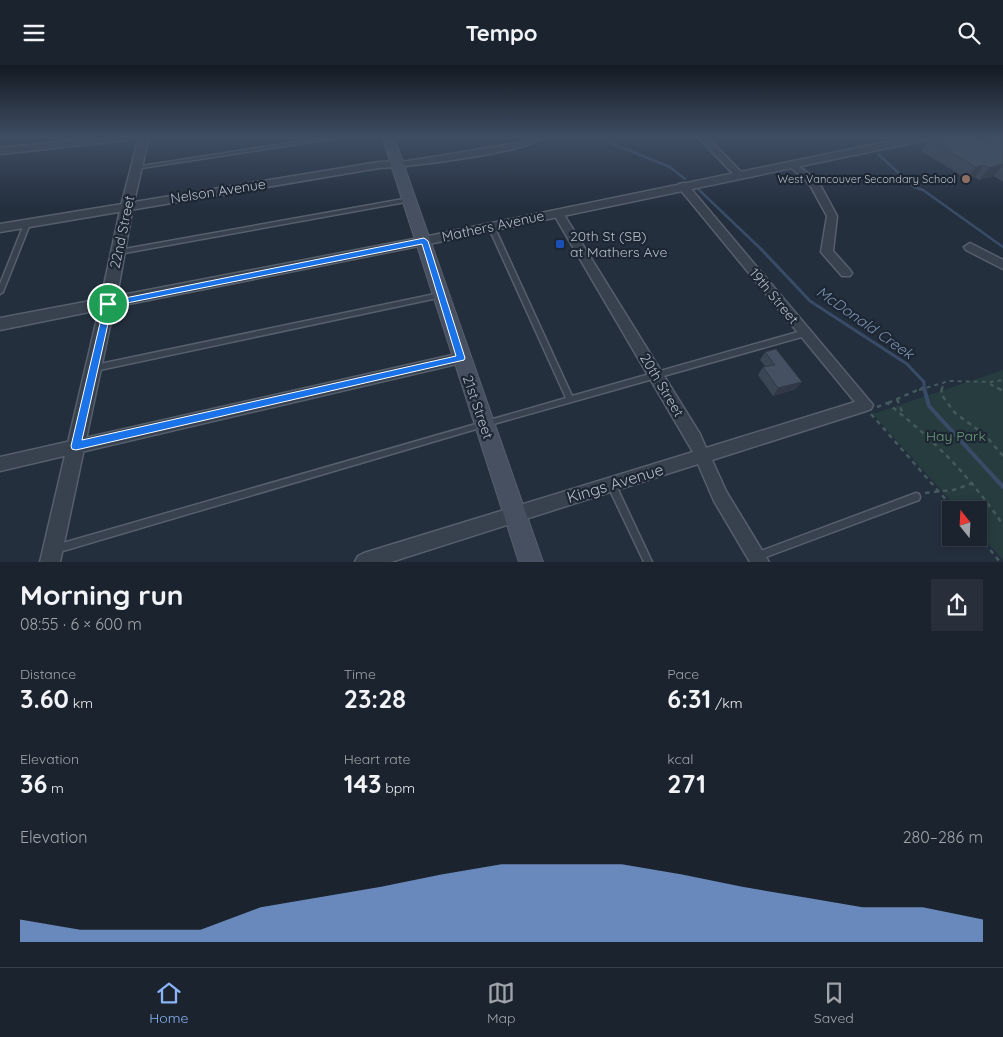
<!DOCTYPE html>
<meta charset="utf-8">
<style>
:root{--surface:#1b232e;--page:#282f3a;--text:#f1f3f6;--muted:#a0a4aa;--line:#39404a;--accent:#8ab4f8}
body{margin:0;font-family:Quicksand,sans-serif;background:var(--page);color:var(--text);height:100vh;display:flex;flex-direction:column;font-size:19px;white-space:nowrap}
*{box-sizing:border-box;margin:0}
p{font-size:16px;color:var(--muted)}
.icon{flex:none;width:28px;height:28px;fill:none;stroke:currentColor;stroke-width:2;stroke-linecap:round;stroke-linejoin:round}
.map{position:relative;height:497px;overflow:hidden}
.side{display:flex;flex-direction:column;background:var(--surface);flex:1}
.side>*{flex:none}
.needle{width:32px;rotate:342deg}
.buttons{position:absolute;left:942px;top:436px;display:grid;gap:10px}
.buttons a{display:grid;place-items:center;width:45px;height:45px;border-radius:0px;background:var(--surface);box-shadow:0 2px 8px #0003,0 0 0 1px var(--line);font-size:25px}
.pin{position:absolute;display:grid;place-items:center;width:42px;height:42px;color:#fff;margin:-21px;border:2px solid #fff;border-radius:50%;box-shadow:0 1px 5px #0007}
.round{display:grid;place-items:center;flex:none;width:52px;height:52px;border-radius:0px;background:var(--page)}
.overview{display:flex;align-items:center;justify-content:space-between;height:85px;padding:0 20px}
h1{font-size:28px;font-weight:700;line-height:38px}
.figures{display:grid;grid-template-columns:repeat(3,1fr);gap:8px;height:85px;padding:5px 20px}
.figures div{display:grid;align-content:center}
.figures b{font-size:25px;font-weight:700}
.figures small{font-size:14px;font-weight:400}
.figures p{font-size:14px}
.chart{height:140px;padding:10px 20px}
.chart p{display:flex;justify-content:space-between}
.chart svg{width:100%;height:90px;margin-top:5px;fill:var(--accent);opacity:.7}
header{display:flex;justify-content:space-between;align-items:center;height:65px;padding:0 20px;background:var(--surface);font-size:22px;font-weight:700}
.dock{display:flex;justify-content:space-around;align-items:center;height:70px;border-top:1px solid var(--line);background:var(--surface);font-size:14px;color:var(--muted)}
.dock a{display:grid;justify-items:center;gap:2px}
.dock .active{color:var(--accent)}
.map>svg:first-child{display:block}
</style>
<header><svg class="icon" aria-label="menu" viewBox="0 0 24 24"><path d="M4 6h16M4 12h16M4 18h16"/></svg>Tempo<svg class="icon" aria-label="search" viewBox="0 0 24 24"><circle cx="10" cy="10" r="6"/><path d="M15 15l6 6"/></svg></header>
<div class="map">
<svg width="1003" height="497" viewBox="0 0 1003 497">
<rect width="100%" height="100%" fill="#242f3e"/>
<path fill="#263c3f" d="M1003,305V495L979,468V445H959L873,349Z"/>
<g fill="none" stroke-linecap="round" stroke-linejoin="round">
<g stroke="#394c67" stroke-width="2.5">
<path d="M595,72L670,102L685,114"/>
<path d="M856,72L862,77"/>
<path d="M878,89L914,122L923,125L1003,182"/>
<path d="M697,123L762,185"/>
</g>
<path stroke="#394c67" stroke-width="3" d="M761,184L810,236L907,299L924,317V325"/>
<path stroke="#394c67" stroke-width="4" d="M924,323L929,341L1003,422"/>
<g stroke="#565f6c" stroke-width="3">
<g id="service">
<path d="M328,72H339L337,73L135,104L133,103L135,102Z"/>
<path d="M409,133L411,134V136L119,189L116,187L119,185Z"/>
<path d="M27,157L30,159L3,227L0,229V219L24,159Z"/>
<path d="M491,159L494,161L572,331L805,265L807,266L808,268L807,270L805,271L483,362L56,488L53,487L52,484L53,481L56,480L566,333L488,161Z"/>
<path d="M440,228L443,230L442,232L95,306L93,305L92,303L93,301L95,300Z"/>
<path d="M611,415L614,416L652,497H644L607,419L608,416Z"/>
<path d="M916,428L919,429L920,432L919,435L916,436L758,495L755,494L754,491L755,488L758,487Z"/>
</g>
</g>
<g stroke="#565f6c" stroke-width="3">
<g id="minor">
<path d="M102,72H131L127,75L0,89V83Z"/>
<path d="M532,72H543C527,88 407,102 379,103L0,167V159L379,97L408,96L523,77Z"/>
<path d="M698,72H707L742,108V112H736Z"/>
<path d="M792,96L818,116L837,151L833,186L850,205L852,208L850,211H842L821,187L827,151L810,120L787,99Z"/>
<path d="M683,118L687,119L873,340L871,344L866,346L712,395L726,426L769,497H750L714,436L698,399L391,497H355L358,491L364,488L693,387L553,148L554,146L558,145L563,148L700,369L706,383L855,337L679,123V119Z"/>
<path d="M970,178L1003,195V204L966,185L964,182Z"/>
<path d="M461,288L466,289L468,293L466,297L461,298L0,406V392Z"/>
</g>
</g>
<g stroke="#565f6c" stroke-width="3">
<path id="tertiary" d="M139,72H149L133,141L117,231L424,172L910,72H931L926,75L424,180L114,242L60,497H40L99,245L0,265V253L101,234L121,141Z"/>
</g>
<g stroke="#565f6c" stroke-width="2">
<path id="secondary" d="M382,72H394L543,497H519Z"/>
</g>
<path stroke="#44595c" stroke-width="1" stroke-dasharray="3 3" stroke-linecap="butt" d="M804,72L819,86"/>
<g stroke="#44595c" stroke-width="2" stroke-dasharray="4 4" stroke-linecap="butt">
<path d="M990,319L1001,325"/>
<path d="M919,325L949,316L991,317L1003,315"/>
<path d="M942,325L943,318"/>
</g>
<g stroke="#44595c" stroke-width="2.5" stroke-dasharray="4.5 4.5" stroke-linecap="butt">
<path d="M942,323L941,329L955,348L985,370L1003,391"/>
<path d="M998,323L1003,326"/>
<path d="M897,334L903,349"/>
<path d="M888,338L922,323"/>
<path d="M877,342L887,338C932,373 971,412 1003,460"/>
<path d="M871,349L955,445"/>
<path d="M925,428L953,425L974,418"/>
<path d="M979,471L1000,497"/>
</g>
<use href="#service" fill="#38414e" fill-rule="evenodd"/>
<use href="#minor" fill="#38414e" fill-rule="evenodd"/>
<use href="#tertiary" fill="#38414e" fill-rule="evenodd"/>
<use href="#secondary" fill="#465061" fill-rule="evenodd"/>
</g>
<g fill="#3b4654">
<path d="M1003,72V117L994,111L979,115L975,112L967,114L921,86L929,74L978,75Z"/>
<path d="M765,287L796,324L773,331L758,310L763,302L765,301L760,295Z"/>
</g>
<g fill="#303945">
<path d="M1003,99V100L994,111L979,115L989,103Z"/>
<path d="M984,100L975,112L967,114L976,102Z"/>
<path d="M802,317L796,324L773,331L778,323Z"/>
</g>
<g fill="#455162" stroke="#303945">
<path d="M936,72H973L978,75L993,72H1003V99L989,103L984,100L976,102L929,74Z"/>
<path d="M776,284L802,317L778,323L763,302L775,300L765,287Z"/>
</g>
<linearGradient id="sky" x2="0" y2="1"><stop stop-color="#141a22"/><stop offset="0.51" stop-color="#3f4d63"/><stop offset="1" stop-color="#3f4d63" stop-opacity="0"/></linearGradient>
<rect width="1003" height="142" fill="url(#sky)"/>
<path fill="#1a73e8" stroke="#fff" fill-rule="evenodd" d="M424,173L428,176L465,293L464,295L76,385L72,384L71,381L105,237ZM422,179L456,291L82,375L112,241Z"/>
<circle fill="#8d6e63" stroke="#1d2633" stroke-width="2" cx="966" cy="114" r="5"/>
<rect fill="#1a4fb4" stroke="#1d2633" stroke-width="2" x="555" y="174" width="10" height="10" rx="2.5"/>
<g text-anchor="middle" stroke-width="4.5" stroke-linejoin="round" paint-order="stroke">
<g font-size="11" fill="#b4bcc9" stroke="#1d2633" text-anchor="end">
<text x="956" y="118">West Vancouver Secondary School</text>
</g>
<g font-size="14" fill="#b4bcc9" stroke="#1d2633">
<text transform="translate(218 126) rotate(-9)" y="5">Nelson Avenue</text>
<text transform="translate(493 161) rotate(-12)" y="5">Mathers Avenue</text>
<text transform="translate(122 167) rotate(-78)" y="5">22nd Street</text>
<text transform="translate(774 231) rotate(50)" y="5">19th Street</text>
<text transform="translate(662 320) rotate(59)" y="5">20th Street</text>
<text transform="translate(478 342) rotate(71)" y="5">21st Street</text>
</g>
<g font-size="14" fill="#b4bcc9" stroke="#1d2633" text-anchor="start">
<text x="570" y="176">20th St (SB)<tspan x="570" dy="16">at Mathers Ave</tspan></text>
</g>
<g font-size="14" fill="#6b9a76" stroke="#1d2633">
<text x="956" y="376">Hay Park</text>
</g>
<g font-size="15" font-style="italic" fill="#7c92b1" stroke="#1d2633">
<text transform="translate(865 258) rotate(35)" y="5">McDonald Creek</text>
</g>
<g font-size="16" fill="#b4bcc9" stroke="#1d2633">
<text transform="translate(615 418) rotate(-17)" y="6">Kings Avenue</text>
</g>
</g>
</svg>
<div class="buttons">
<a><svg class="needle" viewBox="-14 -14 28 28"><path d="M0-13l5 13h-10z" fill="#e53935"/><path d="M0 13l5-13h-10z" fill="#a0a4aa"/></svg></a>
</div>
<div class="pin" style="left:108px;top:239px;background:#1e9e55"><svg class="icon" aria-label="arrive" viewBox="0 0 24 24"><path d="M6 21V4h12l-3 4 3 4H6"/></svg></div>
</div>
<section class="side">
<div class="overview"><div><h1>Morning run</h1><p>08:55 · 6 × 600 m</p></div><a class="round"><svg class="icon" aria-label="share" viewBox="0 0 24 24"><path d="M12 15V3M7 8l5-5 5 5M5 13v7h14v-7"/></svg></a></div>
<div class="figures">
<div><p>Distance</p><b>3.60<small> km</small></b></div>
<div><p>Time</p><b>23:28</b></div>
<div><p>Pace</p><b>6:31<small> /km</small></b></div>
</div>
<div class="figures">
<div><p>Elevation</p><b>36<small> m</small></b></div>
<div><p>Heart rate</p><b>143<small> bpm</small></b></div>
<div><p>kcal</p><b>271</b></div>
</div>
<div class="chart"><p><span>Elevation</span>280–286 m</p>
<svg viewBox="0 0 160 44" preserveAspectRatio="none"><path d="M0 44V33L10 38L20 38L30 38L40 27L50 22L60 17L70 11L80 6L90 6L100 6L110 11L120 17L130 22L140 27L150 27L160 33V44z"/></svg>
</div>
</section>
<nav class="dock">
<a class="active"><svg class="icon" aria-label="home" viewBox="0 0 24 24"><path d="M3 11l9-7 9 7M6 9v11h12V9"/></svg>Home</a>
<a><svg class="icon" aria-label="map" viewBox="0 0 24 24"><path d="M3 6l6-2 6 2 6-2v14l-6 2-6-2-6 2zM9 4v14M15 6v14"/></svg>Map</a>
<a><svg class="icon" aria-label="saved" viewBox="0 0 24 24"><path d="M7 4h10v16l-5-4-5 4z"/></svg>Saved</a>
</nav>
